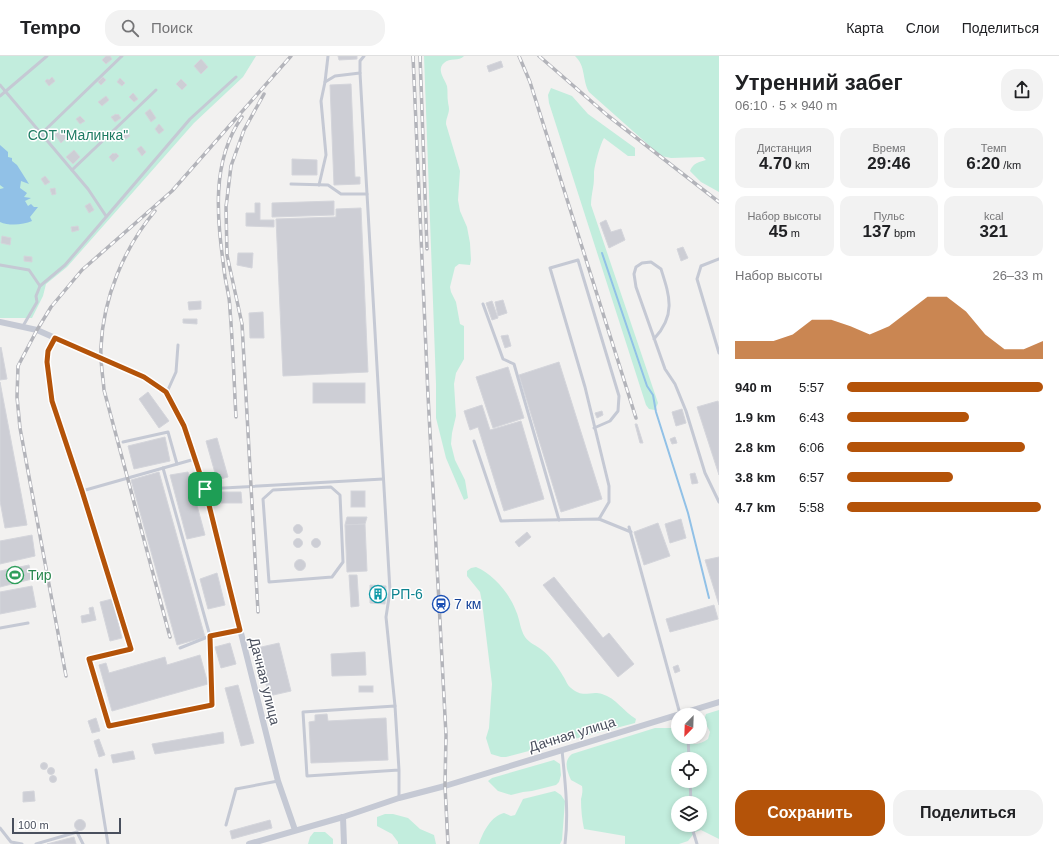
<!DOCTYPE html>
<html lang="ru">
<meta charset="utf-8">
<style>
:root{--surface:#fff;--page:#f2f2f2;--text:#202124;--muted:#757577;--line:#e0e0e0;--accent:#b45309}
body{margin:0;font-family:Arial,sans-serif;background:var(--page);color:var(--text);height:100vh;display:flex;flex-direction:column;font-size:15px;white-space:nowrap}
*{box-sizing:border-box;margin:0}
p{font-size:13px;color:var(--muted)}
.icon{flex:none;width:22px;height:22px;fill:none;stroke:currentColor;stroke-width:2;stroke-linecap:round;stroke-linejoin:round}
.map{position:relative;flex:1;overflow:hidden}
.sheet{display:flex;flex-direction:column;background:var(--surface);width:340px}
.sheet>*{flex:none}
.needle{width:26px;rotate:203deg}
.tools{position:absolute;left:671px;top:652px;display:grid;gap:8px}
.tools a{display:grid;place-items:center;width:36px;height:36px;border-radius:50%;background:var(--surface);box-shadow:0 2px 6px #0003;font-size:20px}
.scale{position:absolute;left:12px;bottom:10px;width:109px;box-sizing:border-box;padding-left:4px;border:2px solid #494f5d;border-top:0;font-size:11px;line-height:14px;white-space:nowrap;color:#494f5d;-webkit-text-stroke:3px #fff;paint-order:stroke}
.pin{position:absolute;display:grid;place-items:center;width:34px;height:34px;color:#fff;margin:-17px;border-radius:8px;box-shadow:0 2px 6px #0006}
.round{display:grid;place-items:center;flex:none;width:42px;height:42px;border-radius:16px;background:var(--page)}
.overview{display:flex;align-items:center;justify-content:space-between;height:68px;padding:0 16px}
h1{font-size:22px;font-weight:700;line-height:30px}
.metrics{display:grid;grid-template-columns:repeat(3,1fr);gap:6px;height:68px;padding:4px 16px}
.metrics div{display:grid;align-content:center;border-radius:10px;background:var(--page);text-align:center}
.metrics b{font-size:17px;font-weight:700}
.metrics small{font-size:11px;font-weight:400}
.metrics p{font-size:11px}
.chart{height:112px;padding:8px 16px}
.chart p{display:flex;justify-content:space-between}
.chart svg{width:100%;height:72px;margin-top:4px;fill:var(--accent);opacity:.7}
.primary-button{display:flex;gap:8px;margin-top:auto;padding:8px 16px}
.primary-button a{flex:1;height:46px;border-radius:16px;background:var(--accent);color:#fff;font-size:16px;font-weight:700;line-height:46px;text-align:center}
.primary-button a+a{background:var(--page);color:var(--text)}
ul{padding:0 16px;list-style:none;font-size:13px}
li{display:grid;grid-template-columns:64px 48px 1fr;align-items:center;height:30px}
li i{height:10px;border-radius:5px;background:var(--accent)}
header{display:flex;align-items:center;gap:24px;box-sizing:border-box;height:56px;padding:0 20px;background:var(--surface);border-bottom:1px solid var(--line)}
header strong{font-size:19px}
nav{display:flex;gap:22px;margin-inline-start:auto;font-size:14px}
.search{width:280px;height:36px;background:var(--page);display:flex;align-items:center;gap:10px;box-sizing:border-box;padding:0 14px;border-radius:16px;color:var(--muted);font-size:15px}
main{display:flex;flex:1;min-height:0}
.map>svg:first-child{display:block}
</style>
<header>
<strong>Tempo</strong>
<div class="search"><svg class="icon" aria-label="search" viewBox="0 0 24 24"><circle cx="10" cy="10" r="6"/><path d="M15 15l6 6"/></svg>Поиск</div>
<nav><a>Карта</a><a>Слои</a><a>Поделиться</a></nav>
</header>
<main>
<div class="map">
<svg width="719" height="788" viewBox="0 0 719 788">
<rect width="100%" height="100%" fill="#f2f1f0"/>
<g fill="#c2eddd" fill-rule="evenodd">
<path d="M0,0H256L243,21L194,67L67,211L46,228L43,240L32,262H0Z"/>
<path d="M424,0H464C459,6 450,1 444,7C436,14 445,23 447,30C448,35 447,41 448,46C448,48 449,50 449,53C449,58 446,62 446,68L460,115L458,144L460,155L467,171L470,187L471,204L470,209L459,208L455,211L450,231L451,236L456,246L460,268L464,270V303L456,317L454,328L456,360L452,377L451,388L455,404L465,424L468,442L464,444L446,402L436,362V328Z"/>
<path d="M575,0H719V136L701,126L690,115C693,107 699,106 706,104L703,101L671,102L661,100L589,36C582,24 586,10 575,0Z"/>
<path d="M551,32L572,40L588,58L635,92V100H628L604,82C600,89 595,107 594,116C594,122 594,127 593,132C592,138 591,143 591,149L658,347L655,354L649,353L646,349L549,47L548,39Z"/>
<path d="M476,511C493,518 510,538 516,555C520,564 520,573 525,581C529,587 536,589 542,594C550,600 558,611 563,620C566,624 567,629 571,632C583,643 591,634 602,638C616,642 624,656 636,663L635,667L506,701H501L491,698L486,682L489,672L492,628L482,546L480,536L467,520V515L471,512Z"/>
<path d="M719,654V783L701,774L695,776L688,785L679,788H625V780L584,773C582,763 581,754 581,743C582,739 583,735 582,730L571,724C567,715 563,705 572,698L655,672H672L678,677V681C683,681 683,683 687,685C694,690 701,688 708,683L710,676L704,664L706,658ZM678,703H700V725H678ZM678,747H700V769H678Z"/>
<path d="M554,704L560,708L561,719L559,726L556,729L532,735L523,736L511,739L498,735L488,725L492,722Z"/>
<path d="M555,735L561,739L565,745L562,784L560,788H479C483,776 491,760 504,757L511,760L515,759L523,743Z"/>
<path d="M385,758H393L408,762L420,773L434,779L436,788H398V786L392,778L377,770V761Z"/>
<path d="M314,776H325L333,783V788H308L310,781Z"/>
</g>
<path fill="#91c1e7" d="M0,89L8,96V101L12,102V105L17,109L29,128L21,125L20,132L27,137L24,141L31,142L25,145L28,150L31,148L34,151H38L30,161L32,165C23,169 9,170 0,166V133L4,132L0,129Z"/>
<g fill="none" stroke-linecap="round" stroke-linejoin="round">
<path stroke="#91c1e7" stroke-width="2" d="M602,197L647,330L653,339L656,356L688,457L709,542"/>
</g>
<g fill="#cdced5" stroke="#d4d5db">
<path d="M106,0H110L112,3L106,8L102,4Z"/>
<path d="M338,0H357V3L339,4Z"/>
<path d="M201,3L208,11L201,18L194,10Z"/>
<path d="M501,5L503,11L489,16L487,10Z"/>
<path d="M52,21L55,25L49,30L45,25L47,23L49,24Z"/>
<path d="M103,21L106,24L101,29L98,26Z"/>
<path d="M120,22L125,27L122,30L117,26Z"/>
<path d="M181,23L187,29L182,34L176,28Z"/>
<path d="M351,28L355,121H360V128L334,129L330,29Z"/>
<path d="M133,37L138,43L134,46L129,41Z"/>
<path d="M106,40L109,44L102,50L98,46Z"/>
<path d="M150,53L156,62L151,66L145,57Z"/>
<path d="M116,58L117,59L118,58L121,62L115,66L111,61Z"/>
<path d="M80,60L85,65L80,68L76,63Z"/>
<path d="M159,68L164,74L159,78L155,73Z"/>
<path d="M125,74L130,80L126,83L121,78Z"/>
<path d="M98,75L102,80L95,86L91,81Z"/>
<path d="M58,76L60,79L63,76L67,81L61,87L55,79Z"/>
<path d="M141,90L146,96L142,100L137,93Z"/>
<path d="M74,94L80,101L73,108L66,101Z"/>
<path d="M113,97L114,98L116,97L119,100L113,106L109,101Z"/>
<path d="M292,103L317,104V119H292Z"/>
<path d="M45,120L50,126L45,129L41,123Z"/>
<path d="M55,132L56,138L52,139L50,133Z"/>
<path d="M334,145V159L272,161V147Z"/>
<path d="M90,147L94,154L89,157L85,150Z"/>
<path d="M255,147H260V164H274V171L246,170V157H255Z"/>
<path d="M361,152L368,316L283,320L276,163L336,161V153Z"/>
<path d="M606,164L611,176L621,173L625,184L609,192L600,167Z"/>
<path d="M78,170L79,174L72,176L71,171Z"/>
<path d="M2,180L11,182L10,189L1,187Z"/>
<path d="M683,191L688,202L681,205L677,193Z"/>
<path d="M238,197H253L252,212L237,209Z"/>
<path d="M24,200L32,201V206L24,205Z"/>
<path d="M503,244L507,257L498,260L495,246Z"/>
<path d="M201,245V253L189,254L188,246Z"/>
<path d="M492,245L498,262L492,264L486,247Z"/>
<path d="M263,256L264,282H250L249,257Z"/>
<path d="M183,263H197V268L183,267Z"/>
<path d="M508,279L511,290L505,292L501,280Z"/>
<path d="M1,291L7,323L0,324V292Z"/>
<path d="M559,306L602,443L561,456L519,319Z"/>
<path d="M508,311L524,362L493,372L476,321Z"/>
<path d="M0,326L27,469L5,472L0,445Z"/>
<rect x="313" y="327" width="52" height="20"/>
<path d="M148,336L169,365L159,372L139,343Z"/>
<path d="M718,345L719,349V419L697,351Z"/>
<path d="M482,349L490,374L521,365L544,443L504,455L478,371L470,374L464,355Z"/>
<path d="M682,353L686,367L676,370L672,356Z"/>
<path d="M602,355L603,359L597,362L595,357Z"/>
<path d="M635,368H637L643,387H640Z"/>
<path d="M165,381L170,405L134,413L128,390Z"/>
<path d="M675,381L677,387L672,388L670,383Z"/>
<path d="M217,382L228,421L217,424L206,385Z"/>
<path d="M159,416L205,581L177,589L131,424Z"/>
<path d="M188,416L205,479L187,483L170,419Z"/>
<path d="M695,417L698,427L692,428L690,418Z"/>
<rect x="351" y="435" width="14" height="16"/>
<path d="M219,436H241L242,447H220Z"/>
<path d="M347,461H367L365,468L345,469Z"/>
<path d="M681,463L686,482L670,487L665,468Z"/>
<path d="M658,467L670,500L644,509L634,476Z"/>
<path d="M365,468L367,515L347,516L345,469Z"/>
<circle cx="298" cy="473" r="4.5"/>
<path d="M527,476L531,481L519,491L515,486Z"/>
<path d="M32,479L35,500L0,508V485Z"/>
<circle cx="316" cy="487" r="4.5"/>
<circle cx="298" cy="487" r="4.5"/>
<path d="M719,501V549L705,504Z"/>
<circle cx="300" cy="509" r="5.5"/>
<path d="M29,509L32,523L0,531V515Z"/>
<path d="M217,517L225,549L208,553L200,523Z"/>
<path d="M349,519H357L359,550L351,551Z"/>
<path d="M554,521L603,582L609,577L634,608L618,621L543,529Z"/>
<path d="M370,529L386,530L385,548L370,547Z"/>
<path d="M32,530L36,551L0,558V536Z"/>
<path d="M112,543L122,582L110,585L100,546Z"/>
<path d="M714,549L718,563L670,576L666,563Z"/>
<path d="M93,551L96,564L82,567L81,560L90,558L89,552Z"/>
<path d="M230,587L236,608L221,612L215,591Z"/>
<path d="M279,587L291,635L269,640L257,592Z"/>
<path d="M365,596L366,619L332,620L331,598Z"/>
<path d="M200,599L208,628L112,655L99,609L106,607L109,617L165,601L167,609Z"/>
<path d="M678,609L680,615L675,617L673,611Z"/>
<path d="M238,629L254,687L241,690L225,632Z"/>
<rect x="359" y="630" width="14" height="6"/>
<path d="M327,658L328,665L386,662L388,704L311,707L309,666L315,665V659Z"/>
<path d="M96,662L100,675L92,677L88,665Z"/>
<path d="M223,676L224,687L155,698L152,688Z"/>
<path d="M99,683L105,699L99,701L94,685Z"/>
<path d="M133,695L135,703L113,707L111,699Z"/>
<circle cx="44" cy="710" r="3.5"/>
<circle cx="51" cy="715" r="3.5"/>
<circle cx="53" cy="723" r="3.5"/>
<path d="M34,735L35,745L23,746V736Z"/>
<circle cx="80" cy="769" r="5.5"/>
<path d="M270,764L272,772L232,783L230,775Z"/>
<path d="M74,781L76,788H47Z"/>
</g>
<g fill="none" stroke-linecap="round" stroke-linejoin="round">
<g stroke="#c5c9d4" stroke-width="3">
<path d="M364,0L360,5V17L390,535L386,561L395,650"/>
<path d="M325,26L328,0"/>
<path d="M0,29L88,133L106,160"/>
<path d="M0,40L47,0"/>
<path d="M42,77L122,0"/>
<path d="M72,114L156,34"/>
<path d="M291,128L328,129L341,138H367"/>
<path d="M319,129L326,99L321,45L325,26L335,20L360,17"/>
<path d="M719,203L701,210L697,223L719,297"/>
<path d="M0,209L29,214L40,230"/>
<path d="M483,248L503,303L514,308L559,464"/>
<path d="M23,270L37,246L36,240L40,230L65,209L190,63L236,21"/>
<path d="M54,282L48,295L47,306L52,345L82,435L131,593L89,603L109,670L212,649L210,580L163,412"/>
<path d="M654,283C676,259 670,241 661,213L651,206L642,207L636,211L634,218L636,231L665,313L675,328L686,355L705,417L719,446"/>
<path d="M167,336L176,316L178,289"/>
<path d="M594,372L610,365L618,355L619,340L578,204L550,212L585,331L609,430V446L599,463"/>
<path d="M474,385L501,465L599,463L631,476"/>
<path d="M123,386L168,376L177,408"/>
<path d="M331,431L340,439L343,506L332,521L269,526L263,443L273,434Z"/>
<path d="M205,433L383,423"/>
<path d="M82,435L195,403"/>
<path d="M629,471L680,658"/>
<path d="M0,572L28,567"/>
<path d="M180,592L210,580L240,574"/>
<path d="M688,681L689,703"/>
<path d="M562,694C565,725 569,757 565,788"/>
<path d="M96,714L108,788"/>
<path d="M399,714L307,720L303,656L395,650L399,714V742"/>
<path d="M690,725L691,747"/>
<path d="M226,769L236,733L278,725"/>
<path d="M692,769L693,775L697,788"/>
<path d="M0,772L11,786L22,788"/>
<path d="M36,788L77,776L83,788"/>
</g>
<g stroke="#c5c9d4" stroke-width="6">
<path d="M0,266L37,274L144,321L167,336L184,370L205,433L278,725L295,774"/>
<path d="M343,761L344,788"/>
<path d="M249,788L343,761L399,742L445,730L719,646"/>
</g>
<g stroke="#b3b4ba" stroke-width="3.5">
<g id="rail">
<path d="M413,0L428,339L446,679L445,730L448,788"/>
<path d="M420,0L427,193"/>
<path d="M519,0L530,26L636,362"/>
<path d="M539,0L607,59L719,146"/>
<path d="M155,155C124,192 103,242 101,291C100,305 103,320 104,334L170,581"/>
<path d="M236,361C234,326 233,290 230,254C230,243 227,232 225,221C218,167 209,108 242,61"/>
<path d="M258,556L242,268L227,199L226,151L231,110L244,74L264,38"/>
<path d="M66,620L20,372L17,341L18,310L37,274L51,251L82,214L172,135L291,0"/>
</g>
</g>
<use href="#rail" stroke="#fff" stroke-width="2" stroke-dasharray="6" stroke-linecap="butt"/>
</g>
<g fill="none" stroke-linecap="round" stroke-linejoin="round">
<g stroke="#fff" stroke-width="8">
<path id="route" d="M55,282L144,321L166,336L184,370L205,433L240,574L210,580L212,649L109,670L89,603L131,593L82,435L52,345L47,306L48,295Z"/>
</g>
<use href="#route" stroke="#b45309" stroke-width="5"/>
</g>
<defs>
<g id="stadium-ring" transform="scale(0.9)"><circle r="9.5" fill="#fff" stroke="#2e9e5b" stroke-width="1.5"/><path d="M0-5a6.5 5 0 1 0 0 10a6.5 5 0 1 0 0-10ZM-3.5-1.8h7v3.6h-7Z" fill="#2e9e5b"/></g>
<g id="building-ring" transform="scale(0.9)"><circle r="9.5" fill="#fff" stroke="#0f9aa8" stroke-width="1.5"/><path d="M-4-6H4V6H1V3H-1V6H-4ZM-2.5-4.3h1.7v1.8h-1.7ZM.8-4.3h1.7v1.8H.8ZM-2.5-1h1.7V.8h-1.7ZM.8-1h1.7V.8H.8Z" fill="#0f9aa8"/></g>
<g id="station-ring" transform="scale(0.9)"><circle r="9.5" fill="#fff" stroke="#1a4fb4" stroke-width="1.5"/><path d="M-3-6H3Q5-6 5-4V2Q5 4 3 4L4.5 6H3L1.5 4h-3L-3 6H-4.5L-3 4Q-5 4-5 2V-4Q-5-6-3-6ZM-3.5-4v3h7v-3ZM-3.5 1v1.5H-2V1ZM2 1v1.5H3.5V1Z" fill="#1a4fb4"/></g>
</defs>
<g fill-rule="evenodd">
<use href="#stadium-ring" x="15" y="519"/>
<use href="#building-ring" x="378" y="538"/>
<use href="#station-ring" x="441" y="548"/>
</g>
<g text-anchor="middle" stroke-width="3" stroke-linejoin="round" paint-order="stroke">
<g font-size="14" fill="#1d7b62" stroke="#fff">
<text x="78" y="84">СОТ "Малинка"</text>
</g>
<g font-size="14" fill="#27864d" stroke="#fff" text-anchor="start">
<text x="28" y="524">Тир</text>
</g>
<g font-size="14" fill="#0d838f" stroke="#fff" text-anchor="start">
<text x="391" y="543">РП-6</text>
</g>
<g font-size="14" fill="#164399" stroke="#fff" text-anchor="start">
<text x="454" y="553">7 км</text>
</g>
<g font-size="14" fill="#494f5d" stroke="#fff">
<text transform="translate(265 625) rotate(76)" y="5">Дачная улица</text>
<text transform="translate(572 678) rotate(-17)" y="5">Дачная улица</text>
</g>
</g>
</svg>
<div class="tools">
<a><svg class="needle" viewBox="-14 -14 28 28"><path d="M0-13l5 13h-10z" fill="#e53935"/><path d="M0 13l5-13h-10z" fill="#757577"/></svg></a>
<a><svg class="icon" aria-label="locate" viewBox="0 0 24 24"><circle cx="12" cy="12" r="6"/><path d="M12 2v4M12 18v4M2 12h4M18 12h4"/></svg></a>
<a><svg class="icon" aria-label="layers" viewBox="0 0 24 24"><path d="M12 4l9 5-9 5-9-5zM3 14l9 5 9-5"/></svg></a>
</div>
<div class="scale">100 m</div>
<div class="pin" style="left:205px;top:433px;background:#1e9e55"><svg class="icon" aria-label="arrive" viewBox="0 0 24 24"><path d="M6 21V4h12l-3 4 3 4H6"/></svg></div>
</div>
<section class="sheet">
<div class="overview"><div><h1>Утренний забег</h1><p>06:10 · 5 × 940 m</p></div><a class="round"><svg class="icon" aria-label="share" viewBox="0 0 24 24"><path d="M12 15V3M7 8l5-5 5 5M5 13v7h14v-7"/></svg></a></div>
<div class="metrics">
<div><p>Дистанция</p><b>4.70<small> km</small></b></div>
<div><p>Время</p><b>29:46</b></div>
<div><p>Темп</p><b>6:20<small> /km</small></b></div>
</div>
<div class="metrics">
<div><p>Набор высоты</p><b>45<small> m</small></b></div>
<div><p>Пульс</p><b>137<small> bpm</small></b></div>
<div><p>kcal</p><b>321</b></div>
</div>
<div class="chart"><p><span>Набор высоты</span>26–33 m</p>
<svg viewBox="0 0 160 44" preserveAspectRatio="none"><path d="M0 44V33L10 33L20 33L30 29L40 20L50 20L60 24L70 29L80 24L90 15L100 6L110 6L120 15L130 29L140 38L150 38L160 33V44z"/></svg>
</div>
<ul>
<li><b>940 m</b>5:57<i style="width:100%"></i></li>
<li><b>1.9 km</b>6:43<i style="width:62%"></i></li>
<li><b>2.8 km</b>6:06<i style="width:91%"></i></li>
<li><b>3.8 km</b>6:57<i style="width:54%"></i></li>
<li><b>4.7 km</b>5:58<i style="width:99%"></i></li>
</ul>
<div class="primary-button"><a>Сохранить</a><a>Поделиться</a></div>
</section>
</main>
